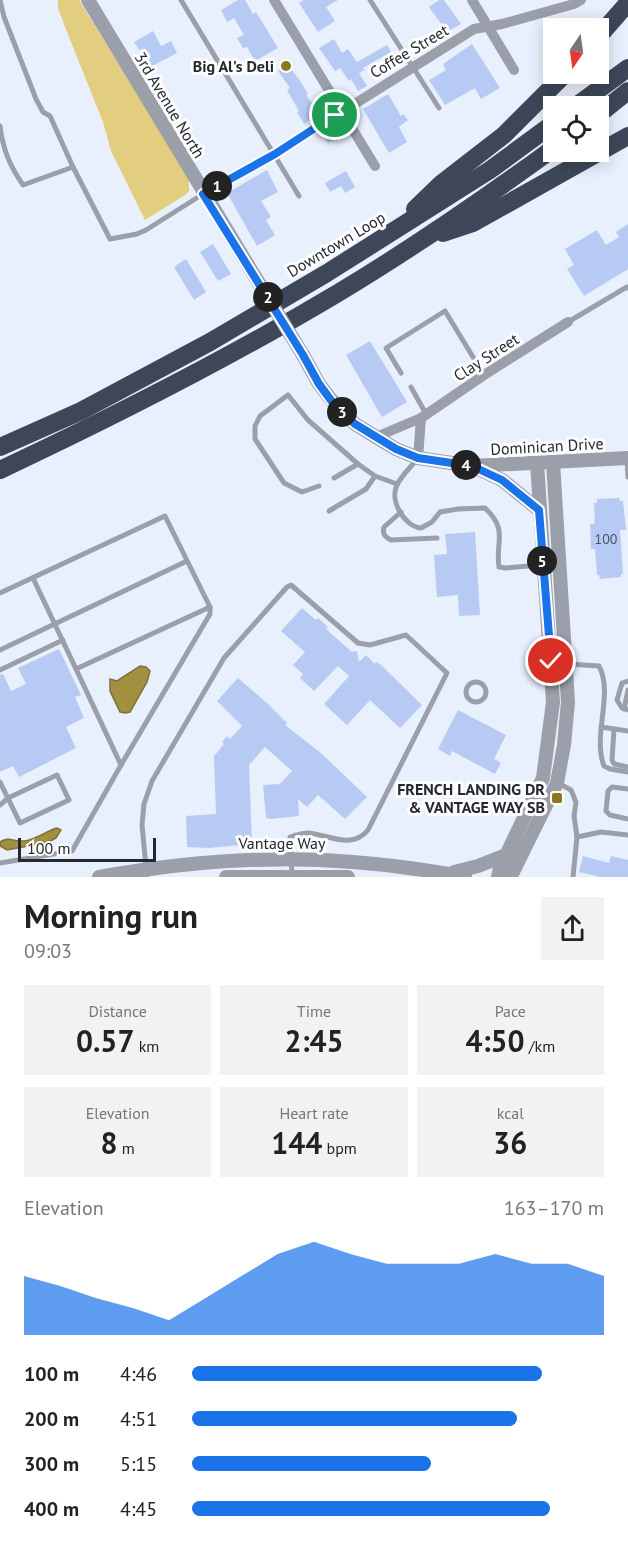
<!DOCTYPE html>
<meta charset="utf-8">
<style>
:root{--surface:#fff;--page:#f2f2f2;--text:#222;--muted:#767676;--accent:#1a73e8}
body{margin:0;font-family:"PT Sans",sans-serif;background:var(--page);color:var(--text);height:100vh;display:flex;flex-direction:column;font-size:22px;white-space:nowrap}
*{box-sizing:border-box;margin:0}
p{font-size:20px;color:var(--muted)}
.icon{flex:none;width:33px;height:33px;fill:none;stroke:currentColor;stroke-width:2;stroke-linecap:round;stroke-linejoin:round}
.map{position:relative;height:877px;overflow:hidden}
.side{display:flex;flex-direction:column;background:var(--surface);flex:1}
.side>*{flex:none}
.needle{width:39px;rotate:193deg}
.fabs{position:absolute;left:543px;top:18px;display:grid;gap:12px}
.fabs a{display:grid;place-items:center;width:66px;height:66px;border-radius:0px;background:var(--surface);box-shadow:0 3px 15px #0003;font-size:30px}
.scale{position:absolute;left:18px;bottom:15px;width:138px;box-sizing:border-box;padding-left:6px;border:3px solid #242830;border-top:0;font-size:16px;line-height:21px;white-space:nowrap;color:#242830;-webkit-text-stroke:4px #fdfdfd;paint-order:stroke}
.pin{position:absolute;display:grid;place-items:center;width:51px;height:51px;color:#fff;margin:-26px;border:3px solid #fff;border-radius:50%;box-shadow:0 2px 6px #0007}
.km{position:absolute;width:30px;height:30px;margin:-15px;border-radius:50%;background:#222;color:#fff;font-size:16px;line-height:30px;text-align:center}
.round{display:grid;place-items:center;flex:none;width:63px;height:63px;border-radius:0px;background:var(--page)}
.summary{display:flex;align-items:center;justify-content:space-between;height:102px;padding:0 24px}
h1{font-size:33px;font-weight:700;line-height:45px}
.figures{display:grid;grid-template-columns:repeat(3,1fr);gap:9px;height:102px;padding:6px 24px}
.figures div{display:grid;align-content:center;border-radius:0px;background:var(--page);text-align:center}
.figures b{font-size:30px;font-weight:700}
.figures small{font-size:16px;font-weight:400}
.figures p{font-size:16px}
.chart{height:168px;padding:12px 24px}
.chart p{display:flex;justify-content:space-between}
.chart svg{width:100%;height:108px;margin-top:6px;fill:var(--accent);opacity:.7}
ul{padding:0 24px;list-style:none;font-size:20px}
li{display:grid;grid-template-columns:96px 72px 1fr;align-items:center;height:45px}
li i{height:15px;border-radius:8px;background:var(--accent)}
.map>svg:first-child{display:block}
</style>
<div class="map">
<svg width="628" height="877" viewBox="0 0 628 877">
<rect width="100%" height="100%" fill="#e9f0fd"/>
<path fill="#e2ce7e" d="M58,0H79L189,178V191L185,195L145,220L111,151L103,122L65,27L58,8Z"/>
<g fill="#a3903e" stroke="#7d713a" stroke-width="1.5">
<path d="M140,666L146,667L150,671L147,682L130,712L125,713L120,712L110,691V679L117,681Z"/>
<path d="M57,828L61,830L56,838L49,842L7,850L0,846V842C9,836 14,842 24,841C35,840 46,831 57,828Z"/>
</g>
<g fill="#b6caf4">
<path d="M238,0H245L253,14L256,12L278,48L255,61L247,47L243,48L237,38L244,35L234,18L227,22L221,10Z"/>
<path d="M304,0H338L326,7L335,21L318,32L299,3Z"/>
<path d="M439,0H444L461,24L447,32L429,7Z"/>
<path d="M153,31L161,46L171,41L177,53L150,67L142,49L139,50L134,42Z"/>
<path d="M334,39L342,53L348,49L357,62L387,45L391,52L363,68L365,70L359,73L367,86L358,91L351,79L349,81L340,68L335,71L319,48Z"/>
<path d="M472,44L500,88L481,99L475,88L445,105L429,80L446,70L443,64Z"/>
<path d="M288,65L301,82L308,94L306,95L319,113L304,124L297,112L299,111L287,90L290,88L278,71Z"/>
<path d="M388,94L401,116L403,114L408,120L399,127L407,142L389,153L363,109Z"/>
<path d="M338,123L345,133L328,143L322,133Z"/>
<path d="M267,170L278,192L261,201L271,217L266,220L275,235L257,246L227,193Z"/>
<path d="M346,171L355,187L345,193L341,186L330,192L325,183Z"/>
<path d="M628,224V269L584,296L567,269L574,265L565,249L597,230L606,245L619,237L616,232Z"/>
<path d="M213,244L231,274L218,281L200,252Z"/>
<path d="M186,259L206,292L194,300L174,267Z"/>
<path d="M370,341L407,402L382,417L346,355Z"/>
<path d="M619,498L620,501H623L626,530H620L623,574H621V577L600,579L599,575H597L595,549H591L590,524H594L595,519L594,503H597V499Z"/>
<path d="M475,532L480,615L459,616L458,595L437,597L434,555L447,554L445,534Z"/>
<path d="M302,608L316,620L318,618L328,627L326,629L352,652L357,651L359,662L366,655L375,664L376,662L381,665L422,705L400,728L370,700L347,725L324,704L349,676L338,666L314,691L300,678L303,674L293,665L305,652L281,631Z"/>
<path d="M59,649L81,695L75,697L84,718L66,727L76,748L19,777L13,766L0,772V675L3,674L11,691L26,684L18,668Z"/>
<path d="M238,678L268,704L287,723L285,725L321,753L367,797L345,819L318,795L307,807L298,799L299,816L271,819L266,818L263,785L280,784L292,771L265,747L249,765L252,844L208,848L187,847L186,816L216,814L214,756L224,744L222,742L227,736L230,739L242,726L217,701Z"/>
<path d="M458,710L506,735L494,759L501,763L495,774L452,751L450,756L438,749Z"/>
<path d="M583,856L609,863L611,856L628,860V877H601L579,872Z"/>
</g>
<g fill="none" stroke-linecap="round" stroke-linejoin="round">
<g stroke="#9b9fa9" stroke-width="5">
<path d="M0,0L4,17L36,99L43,112L50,116L73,167"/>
<path d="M181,0L299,196"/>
<path d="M370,0L439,108"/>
<path d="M0,126C3,150 10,166 23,185L73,167L110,239L137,234L146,230L203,194"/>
<path d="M568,322L627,287L628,288"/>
<path d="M401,373L386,348L445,311L484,375"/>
<path d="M411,387L426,414"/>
<path d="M627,458L628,477"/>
<path d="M417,459C411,467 401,476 397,485C389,501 405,527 421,528L432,522L440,512L458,509L485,508C509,531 495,541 499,567L506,568L541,565"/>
<path d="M334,478L358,464L375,476"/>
<path d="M319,486L302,492L284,483L255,439V426L260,416L288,395L308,420L358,464"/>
<path d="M329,511L366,489L375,476L397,484"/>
<path d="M401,512L384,527C382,534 385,537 391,540L437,538"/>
<path d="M33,578L76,669"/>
<path d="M0,593L165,516L210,607L76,669L121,765L72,851L0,863"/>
<path d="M0,650L187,561"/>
<path d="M568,664L599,666C614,694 592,736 604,766L610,769L628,772"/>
<path d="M0,670L63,640"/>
<path d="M628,681L622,683L617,700L622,708L628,710"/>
<circle cx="476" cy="692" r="10"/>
<path d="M624,709L628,690"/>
<path d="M601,727L628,731"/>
<path d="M614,729L612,760L614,764L628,767"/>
<path d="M121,765L210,614V607"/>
<path d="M0,782L20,823L69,800L57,775L8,798L0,805"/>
<path d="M558,783L571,790L576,802L574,816L577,837L573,877"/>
<path d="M628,789L612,787L608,791L606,811L610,815L628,819"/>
<path d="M577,837L601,832L628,835"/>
<path d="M147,877L142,825L144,804L152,781L224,658L287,587L291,585L358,643L370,645L406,635L447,673L368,830C352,850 329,835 309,833C302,833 296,835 290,837L292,875"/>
</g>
<g stroke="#9b9fa9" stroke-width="10">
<path d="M274,0L375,166"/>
<path d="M472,0L514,70"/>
<path d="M203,194L275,154L474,29L502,24L574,4L581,0"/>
<path d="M376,437L421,418L484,375L568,322"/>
<path d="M418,458L421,418"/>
</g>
<g stroke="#9b9fa9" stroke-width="14">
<path d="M88,0L254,275"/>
<path d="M303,355L319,384L337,407L355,424L376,437L396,449L418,458L472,466L628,458"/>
<path d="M474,467L502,480L539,510"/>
<path d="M454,872L478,866L506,855"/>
<path d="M99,877C227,854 337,853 465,877"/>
<path d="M226,877H348"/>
<path d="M498,877L500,868L543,778L553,702L537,463"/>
<path d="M506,877L513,872L557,783L564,745L568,702L553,462"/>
</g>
<g stroke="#3e4759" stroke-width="18">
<path d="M598,37L628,3"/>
<path d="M576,106L628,68"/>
<path d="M598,115L628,91"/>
<path d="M415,209L442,183L504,135L565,74"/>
<path d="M443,233L473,223L628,136"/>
<path d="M0,447L81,411L210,342L327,273L490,170L554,123"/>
<path d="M0,470C115,416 229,358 338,293C413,248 484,199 554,148"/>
</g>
<path stroke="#9b9fa9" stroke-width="14" d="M254,275L303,355"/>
</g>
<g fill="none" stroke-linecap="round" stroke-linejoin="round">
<g stroke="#fff" stroke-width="12">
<path id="route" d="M335,115L275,154L203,194L303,355L319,384L336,407L355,424L396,449L418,458L472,466L502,480L539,510L551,661"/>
</g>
<use href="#route" stroke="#1a73e8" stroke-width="8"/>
</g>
<g fill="#8b781c" stroke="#fdfdfd" stroke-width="2">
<circle cx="286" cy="66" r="6"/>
<rect x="551" y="792" width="12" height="12" rx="3"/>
</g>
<g text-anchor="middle" stroke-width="6" stroke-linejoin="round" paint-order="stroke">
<g font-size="14" fill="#485061">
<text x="606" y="544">100</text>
</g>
<g font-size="16" fill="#242830" stroke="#fdfdfd">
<text transform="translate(409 51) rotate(-31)" y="6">Coffee Street</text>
<text transform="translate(170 105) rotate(59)" y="6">3rd Avenue North</text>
<text transform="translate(336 244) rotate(-31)" y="6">Downtown Loop</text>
<text transform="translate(486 357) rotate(-33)" y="6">Clay Street</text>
<text transform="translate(547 446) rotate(-3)" y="6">Dominican Drive</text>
<text x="282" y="849">Vantage Way</text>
</g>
<g font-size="16" font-weight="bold" fill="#242830" stroke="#fdfdfd" text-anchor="end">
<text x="274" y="72">Big Al's Deli</text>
<text x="545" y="795">FRENCH LANDING DR<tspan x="545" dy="18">&amp; VANTAGE WAY SB</tspan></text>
</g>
</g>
</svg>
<div class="fabs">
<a><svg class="needle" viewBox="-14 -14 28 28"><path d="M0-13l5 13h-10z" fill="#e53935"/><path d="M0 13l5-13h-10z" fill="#767676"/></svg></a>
<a><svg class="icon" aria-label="locate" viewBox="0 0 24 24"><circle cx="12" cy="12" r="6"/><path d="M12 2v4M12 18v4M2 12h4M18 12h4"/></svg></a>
</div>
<div class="scale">100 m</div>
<div class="pin" style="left:335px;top:115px;background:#1e9e55"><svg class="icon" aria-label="arrive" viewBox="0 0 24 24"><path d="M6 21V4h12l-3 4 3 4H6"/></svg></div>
<div class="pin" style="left:551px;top:661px;background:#d93025"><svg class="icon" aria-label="check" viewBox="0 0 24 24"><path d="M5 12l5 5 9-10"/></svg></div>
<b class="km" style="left:217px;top:186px">1</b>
<b class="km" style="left:268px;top:297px">2</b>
<b class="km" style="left:342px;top:412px">3</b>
<b class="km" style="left:466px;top:465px">4</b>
<b class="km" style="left:542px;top:561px">5</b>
</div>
<section class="side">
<div class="summary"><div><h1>Morning run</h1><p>09:03</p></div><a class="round"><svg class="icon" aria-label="share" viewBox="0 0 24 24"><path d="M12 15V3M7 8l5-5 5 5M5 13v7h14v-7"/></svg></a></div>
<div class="figures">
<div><p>Distance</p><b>0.57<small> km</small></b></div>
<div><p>Time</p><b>2:45</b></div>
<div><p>Pace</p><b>4:50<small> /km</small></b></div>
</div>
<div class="figures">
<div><p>Elevation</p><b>8<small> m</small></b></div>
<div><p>Heart rate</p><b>144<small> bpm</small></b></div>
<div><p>kcal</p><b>36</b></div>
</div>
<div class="chart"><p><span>Elevation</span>163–170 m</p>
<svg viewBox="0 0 160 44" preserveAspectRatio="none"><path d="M0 44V20L10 24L20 29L30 33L40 38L50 29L60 20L70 11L80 6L90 11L100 15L110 15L120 15L130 11L140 15L150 15L160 20V44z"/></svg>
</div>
<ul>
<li><b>100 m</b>4:46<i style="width:85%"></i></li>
<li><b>200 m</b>4:51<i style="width:79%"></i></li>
<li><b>300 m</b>5:15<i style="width:58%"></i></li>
<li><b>400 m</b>4:45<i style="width:87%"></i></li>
</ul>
</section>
